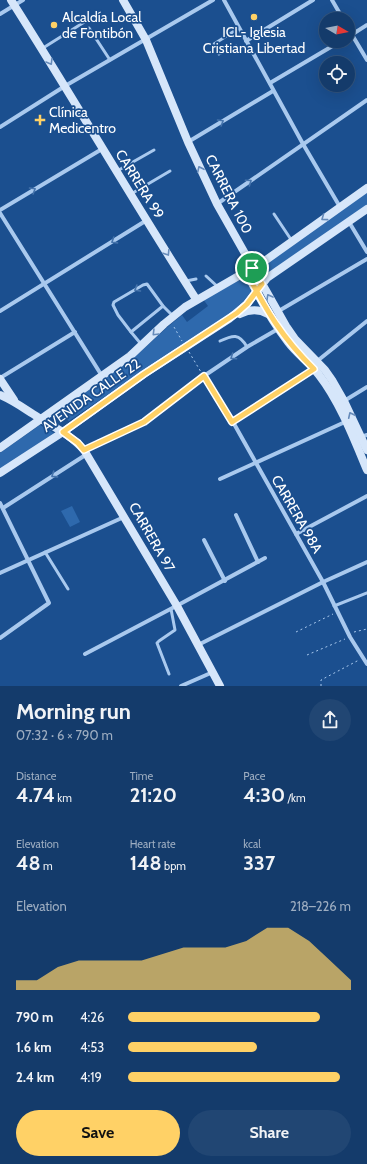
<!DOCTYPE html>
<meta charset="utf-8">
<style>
:root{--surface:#143b6b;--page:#214673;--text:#f1f3f6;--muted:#9dadc1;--line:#33557e;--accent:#ffd166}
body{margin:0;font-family:Cabin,sans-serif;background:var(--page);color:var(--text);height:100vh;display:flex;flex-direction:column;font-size:15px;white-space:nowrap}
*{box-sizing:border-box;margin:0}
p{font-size:13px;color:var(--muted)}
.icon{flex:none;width:22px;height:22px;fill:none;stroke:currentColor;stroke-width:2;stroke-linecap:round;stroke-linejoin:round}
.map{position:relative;height:686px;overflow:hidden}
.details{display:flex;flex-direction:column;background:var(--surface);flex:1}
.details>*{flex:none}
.needle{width:26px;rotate:99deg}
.controls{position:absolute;left:319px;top:12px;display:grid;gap:8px}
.controls a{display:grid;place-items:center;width:36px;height:36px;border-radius:50%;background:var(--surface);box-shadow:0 4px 16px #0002,0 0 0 1px var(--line);font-size:20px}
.pin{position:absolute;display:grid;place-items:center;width:34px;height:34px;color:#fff;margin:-17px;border:2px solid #fff;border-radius:50%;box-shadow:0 1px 4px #0007}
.round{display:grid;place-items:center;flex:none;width:42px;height:42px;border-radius:21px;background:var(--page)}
.headline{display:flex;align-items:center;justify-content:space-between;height:68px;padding:0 16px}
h1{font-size:22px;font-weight:800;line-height:30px}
.figures{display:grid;grid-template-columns:repeat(3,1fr);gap:6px;height:68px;padding:4px 16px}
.figures div{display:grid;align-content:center}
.figures b{font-size:20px;font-weight:800}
.figures small{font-size:11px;font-weight:400}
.figures p{font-size:11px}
.chart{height:112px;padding:8px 16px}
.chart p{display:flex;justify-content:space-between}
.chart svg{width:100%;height:72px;margin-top:4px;fill:var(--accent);opacity:.7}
.action{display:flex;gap:8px;margin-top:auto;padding:8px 16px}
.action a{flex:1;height:46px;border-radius:24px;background:var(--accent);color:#111;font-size:16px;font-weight:800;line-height:46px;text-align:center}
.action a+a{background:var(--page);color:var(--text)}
ul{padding:0 16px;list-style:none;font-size:13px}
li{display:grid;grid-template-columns:64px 48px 1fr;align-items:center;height:30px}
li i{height:10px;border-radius:5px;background:var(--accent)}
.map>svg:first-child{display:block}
</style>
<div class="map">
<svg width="367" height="686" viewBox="0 0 367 686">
<rect width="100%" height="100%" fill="#1b4f8f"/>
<g fill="#2e69ad">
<path d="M367,192V205L263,277L258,269Z"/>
<path d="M240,280L246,281L250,286L251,293L237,310L132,378L69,421L58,412C81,395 105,379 128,362C147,347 163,330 182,315L187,322L208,306L203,299Z"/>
<path d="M40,425L54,433L0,470V453Z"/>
<path d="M72,506L80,522L70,527L61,511Z"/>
</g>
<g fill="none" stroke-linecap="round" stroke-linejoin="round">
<g stroke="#a9c9ee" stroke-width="1" stroke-dasharray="2 3" stroke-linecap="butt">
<path d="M174,327L182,341"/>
<path d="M189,352L201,372"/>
<path d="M296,632L333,614"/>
<path d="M354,632L367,629"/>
<path d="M307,655L345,639"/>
<path d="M321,686V680L359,660"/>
</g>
<g stroke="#a9c9ee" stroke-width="3">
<path d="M89,28L110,60"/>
<path d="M236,46L219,54L214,44L239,28"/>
<path d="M43,48L86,21"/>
<path d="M117,171L154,150"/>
<path d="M131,194L170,171"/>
<path d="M274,214L292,241"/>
<path d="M206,276L218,287"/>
<path d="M186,281L196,279"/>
<path d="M131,332L163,306"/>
<path d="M220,341C233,335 239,333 247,347"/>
<path d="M141,344L131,332L118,315L113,305L114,302L143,285L147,284L163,306L173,316"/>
<path d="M45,552L68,589"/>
<path d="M334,606L367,593"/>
<path d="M169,674L157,643L159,641L175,630L171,609"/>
</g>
<g stroke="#a9c9ee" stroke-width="4">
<path d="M224,0L303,144L340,207"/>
<path d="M332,0L343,19"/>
<path d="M0,14L23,0"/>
<path d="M348,28L367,60"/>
<path d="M348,37L367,25"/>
<path d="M246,41L313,0"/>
<path d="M270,83L341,41"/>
<path d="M0,127L65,86L213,0"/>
<path d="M188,142L273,91"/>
<path d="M217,204L367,100"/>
<path d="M0,210L102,149"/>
<path d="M0,213L102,376"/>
<path d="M349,222L367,252"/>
<path d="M0,311L147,220"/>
<path d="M277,312L367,259"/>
<path d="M316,362L367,321"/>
<path d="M204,376L233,422L323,582L350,637L367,664"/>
<path d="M0,378L75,332"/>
<path d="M344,401L367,387"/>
<path d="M233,422L314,369"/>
<path d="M361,437L367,435"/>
<path d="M84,450L144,422L204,376L247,347L278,329"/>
<path d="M220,479L345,422"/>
<path d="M0,503L49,603L0,638"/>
<path d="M3,508L87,454"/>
<path d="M236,515L258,562"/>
<path d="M296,534L367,496"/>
<path d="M204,540L225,581"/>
<path d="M0,573L124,517"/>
<path d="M198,645L323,582L367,562"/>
<path d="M85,654L180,604L265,558"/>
<path d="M181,686L213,672"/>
</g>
<g stroke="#d6e6fa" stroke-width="8">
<path d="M11,0C74,99 133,201 196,299"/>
<path d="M123,0L146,40L188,142L217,204L286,326L295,339L325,370L332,380L344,401L367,450"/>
<path d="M246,271C258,296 271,320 288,342C297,354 310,363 319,375C340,402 354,439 367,470"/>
<path d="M240,314C250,309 259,309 268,314"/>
<path d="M0,379L14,400"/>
<path d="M0,395C12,400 22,407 33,414C50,425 70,434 84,450L177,606L220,686"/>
<path d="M0,448L130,356L164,324L185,307L266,260L367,188"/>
<path d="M0,473L63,432L144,374L229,319L247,304L267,278L367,209"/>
</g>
</g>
<defs><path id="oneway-chevron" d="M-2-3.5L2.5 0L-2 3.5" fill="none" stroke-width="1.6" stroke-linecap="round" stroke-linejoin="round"/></defs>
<g stroke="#668bba">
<use href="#oneway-chevron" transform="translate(50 62) rotate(59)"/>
<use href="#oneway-chevron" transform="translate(200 169) rotate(-115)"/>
<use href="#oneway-chevron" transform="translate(324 218) rotate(144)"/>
<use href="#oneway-chevron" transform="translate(167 253) rotate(58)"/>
<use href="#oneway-chevron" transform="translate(269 297) rotate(-119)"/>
<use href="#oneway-chevron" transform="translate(155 333) rotate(135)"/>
<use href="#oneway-chevron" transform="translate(351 415) rotate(-115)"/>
</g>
<g stroke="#4674ac">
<use href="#oneway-chevron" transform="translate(221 122) rotate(-31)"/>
<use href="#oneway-chevron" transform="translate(249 182) rotate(-35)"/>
<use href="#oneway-chevron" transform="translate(33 190) rotate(-31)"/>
<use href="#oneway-chevron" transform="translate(114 241) rotate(148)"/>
<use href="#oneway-chevron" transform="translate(137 289) rotate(149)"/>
<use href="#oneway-chevron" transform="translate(233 357) rotate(146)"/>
<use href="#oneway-chevron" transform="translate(54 475) rotate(147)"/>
</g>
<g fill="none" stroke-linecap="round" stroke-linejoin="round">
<g stroke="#fff" stroke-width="8">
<path id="route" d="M252,268L262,284L247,304L237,313L144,374L63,432L78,443L84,450L144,422L204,376L232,422L314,369C282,338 266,310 246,271L252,268"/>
</g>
<use href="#route" stroke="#ffd166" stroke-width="5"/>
</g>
<g fill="#ffd166" stroke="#1b4f8f" stroke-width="1.5">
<circle cx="254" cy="17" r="4"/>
<circle cx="54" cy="25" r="4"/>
<path d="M38 114h4v4h4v4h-4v4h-4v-4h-4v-4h4z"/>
</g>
<g text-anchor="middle" stroke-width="3.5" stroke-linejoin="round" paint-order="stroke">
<g font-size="14" fill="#fff" stroke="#1b4f8f" text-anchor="start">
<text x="62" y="22">Alcaldía Local<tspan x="62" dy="16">de Fontibón</tspan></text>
<text x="254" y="37" text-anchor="middle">ICL- Iglesia<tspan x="254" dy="16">Cristiana Libertad</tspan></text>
<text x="49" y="117">Clínica<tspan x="49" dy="16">Medicentro</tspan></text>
</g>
<g font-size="14" fill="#fff" stroke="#1b4f8f">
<text transform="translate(140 184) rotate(58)" y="5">CARRERA 99</text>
<text transform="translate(229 194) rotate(63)" y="5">CARRERA 100</text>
<text transform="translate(91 395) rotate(-35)" y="5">AVENIDA CALLE 22</text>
<text transform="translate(297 514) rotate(60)" y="5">CARRERA 98A</text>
<text transform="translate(152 537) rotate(60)" y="5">CARRERA 97</text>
</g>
</g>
</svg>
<div class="controls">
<a><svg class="needle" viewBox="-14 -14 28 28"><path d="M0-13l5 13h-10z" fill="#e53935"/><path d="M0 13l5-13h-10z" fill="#9dadc1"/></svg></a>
<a><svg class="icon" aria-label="locate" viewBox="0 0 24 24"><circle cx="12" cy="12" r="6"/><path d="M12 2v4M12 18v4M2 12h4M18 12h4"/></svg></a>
</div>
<div class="pin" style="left:252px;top:268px;background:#1e9e55"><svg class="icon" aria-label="arrive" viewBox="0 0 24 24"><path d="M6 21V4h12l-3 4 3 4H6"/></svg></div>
</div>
<section class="details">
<div class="headline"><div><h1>Morning run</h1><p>07:32 · 6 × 790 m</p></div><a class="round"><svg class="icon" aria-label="share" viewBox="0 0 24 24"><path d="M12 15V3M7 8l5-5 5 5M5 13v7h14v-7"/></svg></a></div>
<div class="figures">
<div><p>Distance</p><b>4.74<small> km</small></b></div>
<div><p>Time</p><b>21:20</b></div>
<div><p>Pace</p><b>4:30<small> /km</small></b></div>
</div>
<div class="figures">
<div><p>Elevation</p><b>48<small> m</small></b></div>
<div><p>Heart rate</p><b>148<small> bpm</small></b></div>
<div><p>kcal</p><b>337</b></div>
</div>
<div class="chart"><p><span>Elevation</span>218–226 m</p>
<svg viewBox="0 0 160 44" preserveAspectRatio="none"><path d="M0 44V38L10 38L20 30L30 26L40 26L50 26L60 26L70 22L80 18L90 18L100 18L110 14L120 6L130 6L140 14L150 26L160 38V44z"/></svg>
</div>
<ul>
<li><b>790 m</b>4:26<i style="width:86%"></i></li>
<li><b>1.6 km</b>4:53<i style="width:58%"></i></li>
<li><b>2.4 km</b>4:19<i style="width:95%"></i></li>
</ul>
<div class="action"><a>Save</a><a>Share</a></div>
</section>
